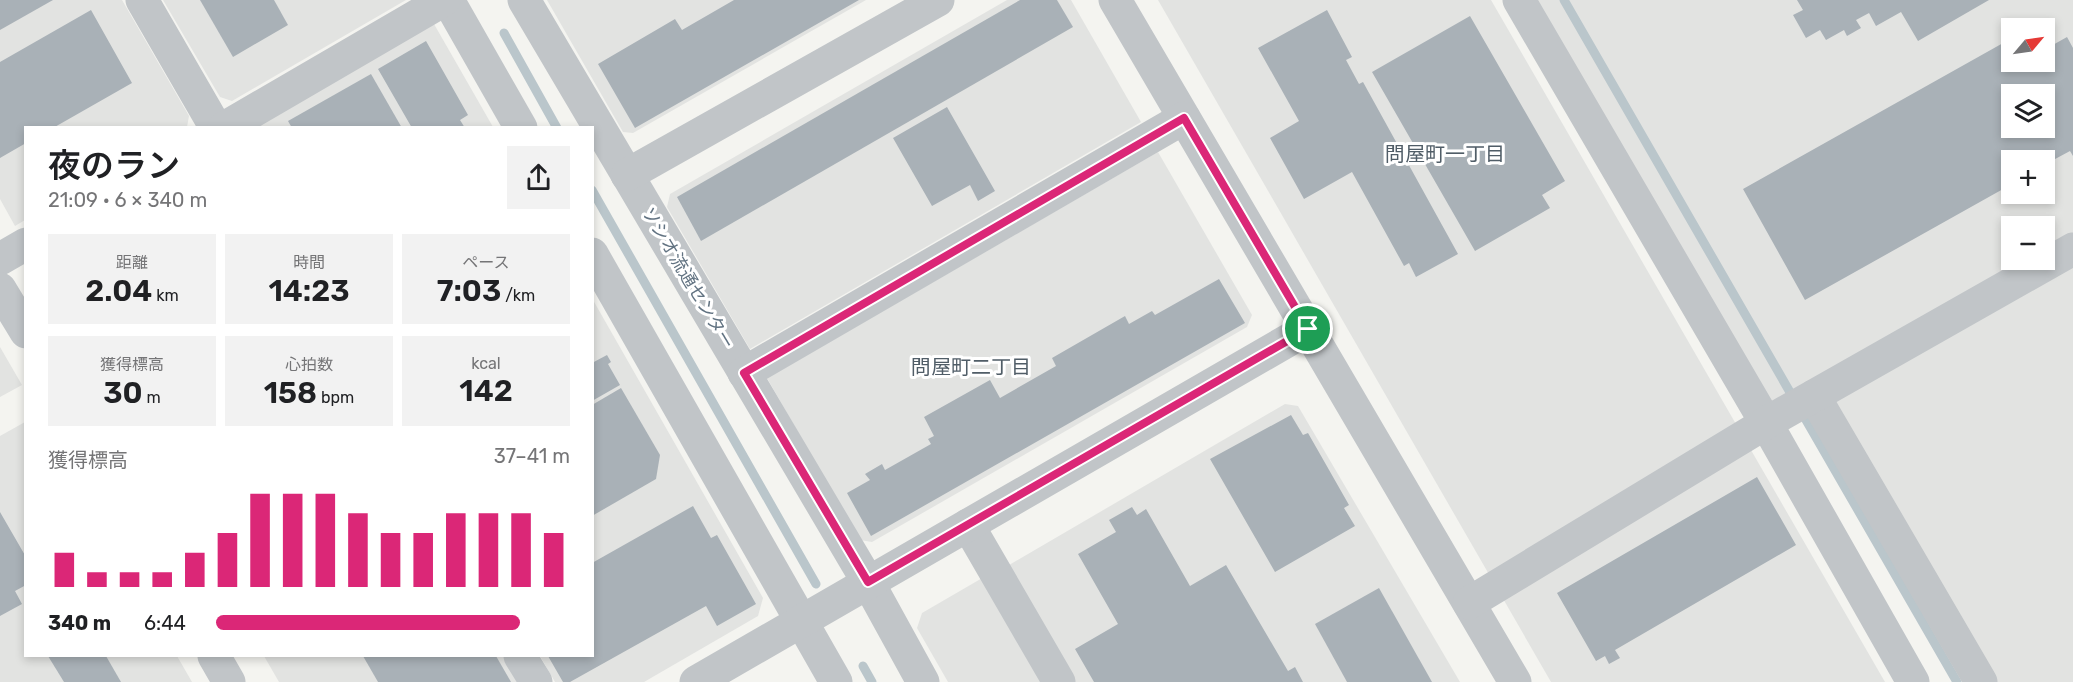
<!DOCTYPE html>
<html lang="ja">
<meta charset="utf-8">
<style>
:root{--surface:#fff;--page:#f2f2f2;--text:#202124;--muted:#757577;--accent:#db2777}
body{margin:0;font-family:Rubik,"Noto Sans JP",sans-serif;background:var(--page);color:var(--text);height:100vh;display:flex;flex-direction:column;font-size:22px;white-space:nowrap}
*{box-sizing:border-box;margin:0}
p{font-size:20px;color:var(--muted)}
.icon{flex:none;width:33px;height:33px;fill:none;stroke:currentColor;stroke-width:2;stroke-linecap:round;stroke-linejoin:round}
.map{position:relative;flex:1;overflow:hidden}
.side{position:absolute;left:24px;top:126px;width:570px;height:531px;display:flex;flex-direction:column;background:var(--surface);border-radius:0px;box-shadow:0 3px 9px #0003}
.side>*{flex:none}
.needle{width:39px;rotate:61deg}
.fabs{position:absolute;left:2001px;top:18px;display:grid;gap:12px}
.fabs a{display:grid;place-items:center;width:54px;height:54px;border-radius:0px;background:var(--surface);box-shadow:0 3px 9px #0003;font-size:30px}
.pin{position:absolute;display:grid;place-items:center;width:51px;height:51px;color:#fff;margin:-26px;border:3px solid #fff;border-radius:50%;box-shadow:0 2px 6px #0007}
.round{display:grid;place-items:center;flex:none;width:63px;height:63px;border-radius:0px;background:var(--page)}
.headline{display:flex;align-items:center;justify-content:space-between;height:102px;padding:0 24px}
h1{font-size:33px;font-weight:600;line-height:45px}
.stats{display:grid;grid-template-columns:repeat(3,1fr);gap:9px;height:102px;padding:6px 24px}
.stats div{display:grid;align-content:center;border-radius:0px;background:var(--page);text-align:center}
.stats b{font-size:30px;font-weight:600}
.stats small{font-size:16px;font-weight:400}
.stats p{font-size:16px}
.chart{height:168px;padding:12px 24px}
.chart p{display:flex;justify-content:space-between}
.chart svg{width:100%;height:108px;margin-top:6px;stroke:var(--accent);stroke-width:6}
ul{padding:0 24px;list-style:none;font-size:20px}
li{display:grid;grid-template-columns:96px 72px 1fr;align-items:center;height:45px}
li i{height:15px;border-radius:8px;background:var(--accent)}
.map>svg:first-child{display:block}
</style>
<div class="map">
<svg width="2073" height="682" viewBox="0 0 2073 682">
<rect width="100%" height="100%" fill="#f4f4f0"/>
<g fill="#e2e3e1" fill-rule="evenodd">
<path d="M0,0H122L189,116L187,127L26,128L25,220L15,226L0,199Z"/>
<path d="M163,0H406L232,101L220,97Z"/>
<path d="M547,0H866L633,133L623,132Z"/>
<path d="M1007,0H1071L1141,122L750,349L667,207L670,194Z"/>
<path d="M1158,0H1491L1885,682H1551Z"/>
<path d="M1529,0H2073V682H1988L1818,390L1770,416ZM2012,28H2044V62H2012ZM2012,94H2044V128H2012ZM2012,160H2044V194H2012ZM2012,226H2044V260H2012Z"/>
<path d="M434,24L493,127L254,128Z"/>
<path d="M1158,152L1252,315L1247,327L872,542L860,540L767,378Z"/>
<path d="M593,300L763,598L758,616L644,682H555L540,656H592Z"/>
<path d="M0,347L22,385L0,397Z"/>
<path d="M1285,404L1298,406L1460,682H1071L1004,568Z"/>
<path d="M25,422L26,656H177L192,682H0V436Z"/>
<path d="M984,577L1044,682H948L917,628L922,613Z"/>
<path d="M264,656H503L518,682H279Z"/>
</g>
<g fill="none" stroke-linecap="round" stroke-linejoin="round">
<g stroke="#bac6cb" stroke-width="9">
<path d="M1564,0L1957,682"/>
<path d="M504,33L557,128"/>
<path d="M592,190L816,584"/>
<path d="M863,666L872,682"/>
</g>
</g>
<g fill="#a9b1b7" fill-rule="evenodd">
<path d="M0,0H53L0,30Z"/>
<path d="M200,0H274L288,25L233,57Z"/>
<path d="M734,0H859L635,128L598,64L675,19L682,30Z"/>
<path d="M1020,0H1057L1073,27L701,241L677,197Z"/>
<path d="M1797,0H1989L1918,41L1901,12L1876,26L1869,13L1856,20L1861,28L1847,36L1844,30L1826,40L1820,30L1806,38L1793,15L1803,10Z"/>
<path d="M91,10L132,83L53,128H26V143L0,158V62Z"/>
<path d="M1327,10L1352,57L1346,60L1359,84L1363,82L1458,254L1416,277L1409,263L1404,266L1352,172L1304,199L1270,138L1299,121L1258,48Z"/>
<path d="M1470,16L1565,181L1542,195L1550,208L1475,251L1372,72Z"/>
<path d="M2044,34L2051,46L2067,37L2073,48V156L2070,151L2044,165V160H2012V184L1805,300L1743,189L2012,38V62H2044ZM2012,94H2044V128H2012Z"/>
<path d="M426,41L468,115L460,120L465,128H412L378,69Z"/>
<path d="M371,74L402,128H292L288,121Z"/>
<path d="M947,107L995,191L978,201L970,185L932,206L893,138Z"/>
<path d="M1219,279L1245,323L871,536L847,493L870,480L865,474L882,464L885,470L931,444L928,439L934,436L924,417L990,380L1000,398L1056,366L1052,358L1125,316L1129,324L1152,311L1155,315Z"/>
<path d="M607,355L611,362L608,364L620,385L592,401V363Z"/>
<path d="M621,388L660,455L656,479L592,516V405Z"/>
<path d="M1291,415L1303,435L1308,433L1349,505L1344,508L1355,526L1275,572L1210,459Z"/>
<path d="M1757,477L1796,545L1615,650L1620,658L1609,664L1605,656L1596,661L1557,593Z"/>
<path d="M693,506L711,538L717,535L756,604L717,626L706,606L570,682H563L548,656H592V563Z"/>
<path d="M1132,507L1137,515L1146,509L1190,586L1226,565L1288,671L1295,667L1303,682H1094L1075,649L1118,624L1078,554L1116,532L1109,520Z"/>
<path d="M0,512L26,557V585L15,591L22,604L0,616Z"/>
<path d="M1379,588L1432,682H1347L1315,624Z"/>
<path d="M48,656H106L121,682H64Z"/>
<path d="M363,656H496L511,682H378Z"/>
</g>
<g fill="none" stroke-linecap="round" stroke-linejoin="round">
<g stroke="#c1c5c8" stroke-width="33">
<path d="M142,0L216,128"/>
<path d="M448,0L521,128"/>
<path d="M524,0L868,582L923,682"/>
<path d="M1115,0L1515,682"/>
<path d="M1519,0L1766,423L1913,682"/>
<path d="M224,128L444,0"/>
<path d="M627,175L938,0"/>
<path d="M592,254L836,682"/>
<path d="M0,259L26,244"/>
<path d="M0,289L26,332"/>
<path d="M744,373L1184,118"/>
<path d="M1814,396L1981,682"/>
<path d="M968,525L1059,682"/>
<path d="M1469,603L1766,423L2073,249"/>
<path d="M214,656L229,682"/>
<path d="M520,656L536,682"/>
<path d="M696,682L1308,329"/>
</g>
</g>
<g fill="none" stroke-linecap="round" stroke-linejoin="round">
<g stroke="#fff" stroke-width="12">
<path id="route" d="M1184,118L1308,329L868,582L744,373Z"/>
</g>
<use href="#route" stroke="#db2777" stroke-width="8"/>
</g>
<g text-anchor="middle" stroke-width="6" stroke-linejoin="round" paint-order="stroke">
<g font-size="18" fill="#627382" stroke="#fff">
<text transform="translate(688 278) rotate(59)" y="6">ソシオ流通センター</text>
</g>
<g font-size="20" fill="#505d67" stroke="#fff">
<text x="1445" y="161">問屋町一丁目</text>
<text x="971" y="374">問屋町二丁目</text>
</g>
</g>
</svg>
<div class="fabs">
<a><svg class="needle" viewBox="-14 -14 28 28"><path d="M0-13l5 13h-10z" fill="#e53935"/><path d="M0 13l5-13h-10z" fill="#757577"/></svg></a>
<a><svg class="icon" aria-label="layers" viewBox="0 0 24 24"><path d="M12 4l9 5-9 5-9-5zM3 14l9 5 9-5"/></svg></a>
<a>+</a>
<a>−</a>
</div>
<div class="pin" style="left:1308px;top:329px;background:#1e9e55"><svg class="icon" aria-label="arrive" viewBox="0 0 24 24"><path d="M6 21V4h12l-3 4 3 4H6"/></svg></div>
<section class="side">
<div class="headline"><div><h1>夜のラン</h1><p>21:09 · 6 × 340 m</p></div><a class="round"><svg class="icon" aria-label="share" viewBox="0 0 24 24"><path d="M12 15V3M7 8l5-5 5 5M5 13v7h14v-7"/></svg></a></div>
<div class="stats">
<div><p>距離</p><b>2.04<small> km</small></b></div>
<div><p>時間</p><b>14:23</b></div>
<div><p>ペース</p><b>7:03<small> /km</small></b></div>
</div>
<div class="stats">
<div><p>獲得標高</p><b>30<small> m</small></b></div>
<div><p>心拍数</p><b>158<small> bpm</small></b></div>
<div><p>kcal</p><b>142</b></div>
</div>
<div class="chart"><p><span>獲得標高</span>37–41 m</p>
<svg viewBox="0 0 160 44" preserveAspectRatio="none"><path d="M5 44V30M15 44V38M25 44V38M35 44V38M45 44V30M55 44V22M65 44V6M75 44V6M85 44V6M95 44V14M105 44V22M115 44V22M125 44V14M135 44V14M145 44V14M155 44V22"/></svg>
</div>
<ul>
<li><b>340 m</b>6:44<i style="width:86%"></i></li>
</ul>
</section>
</div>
